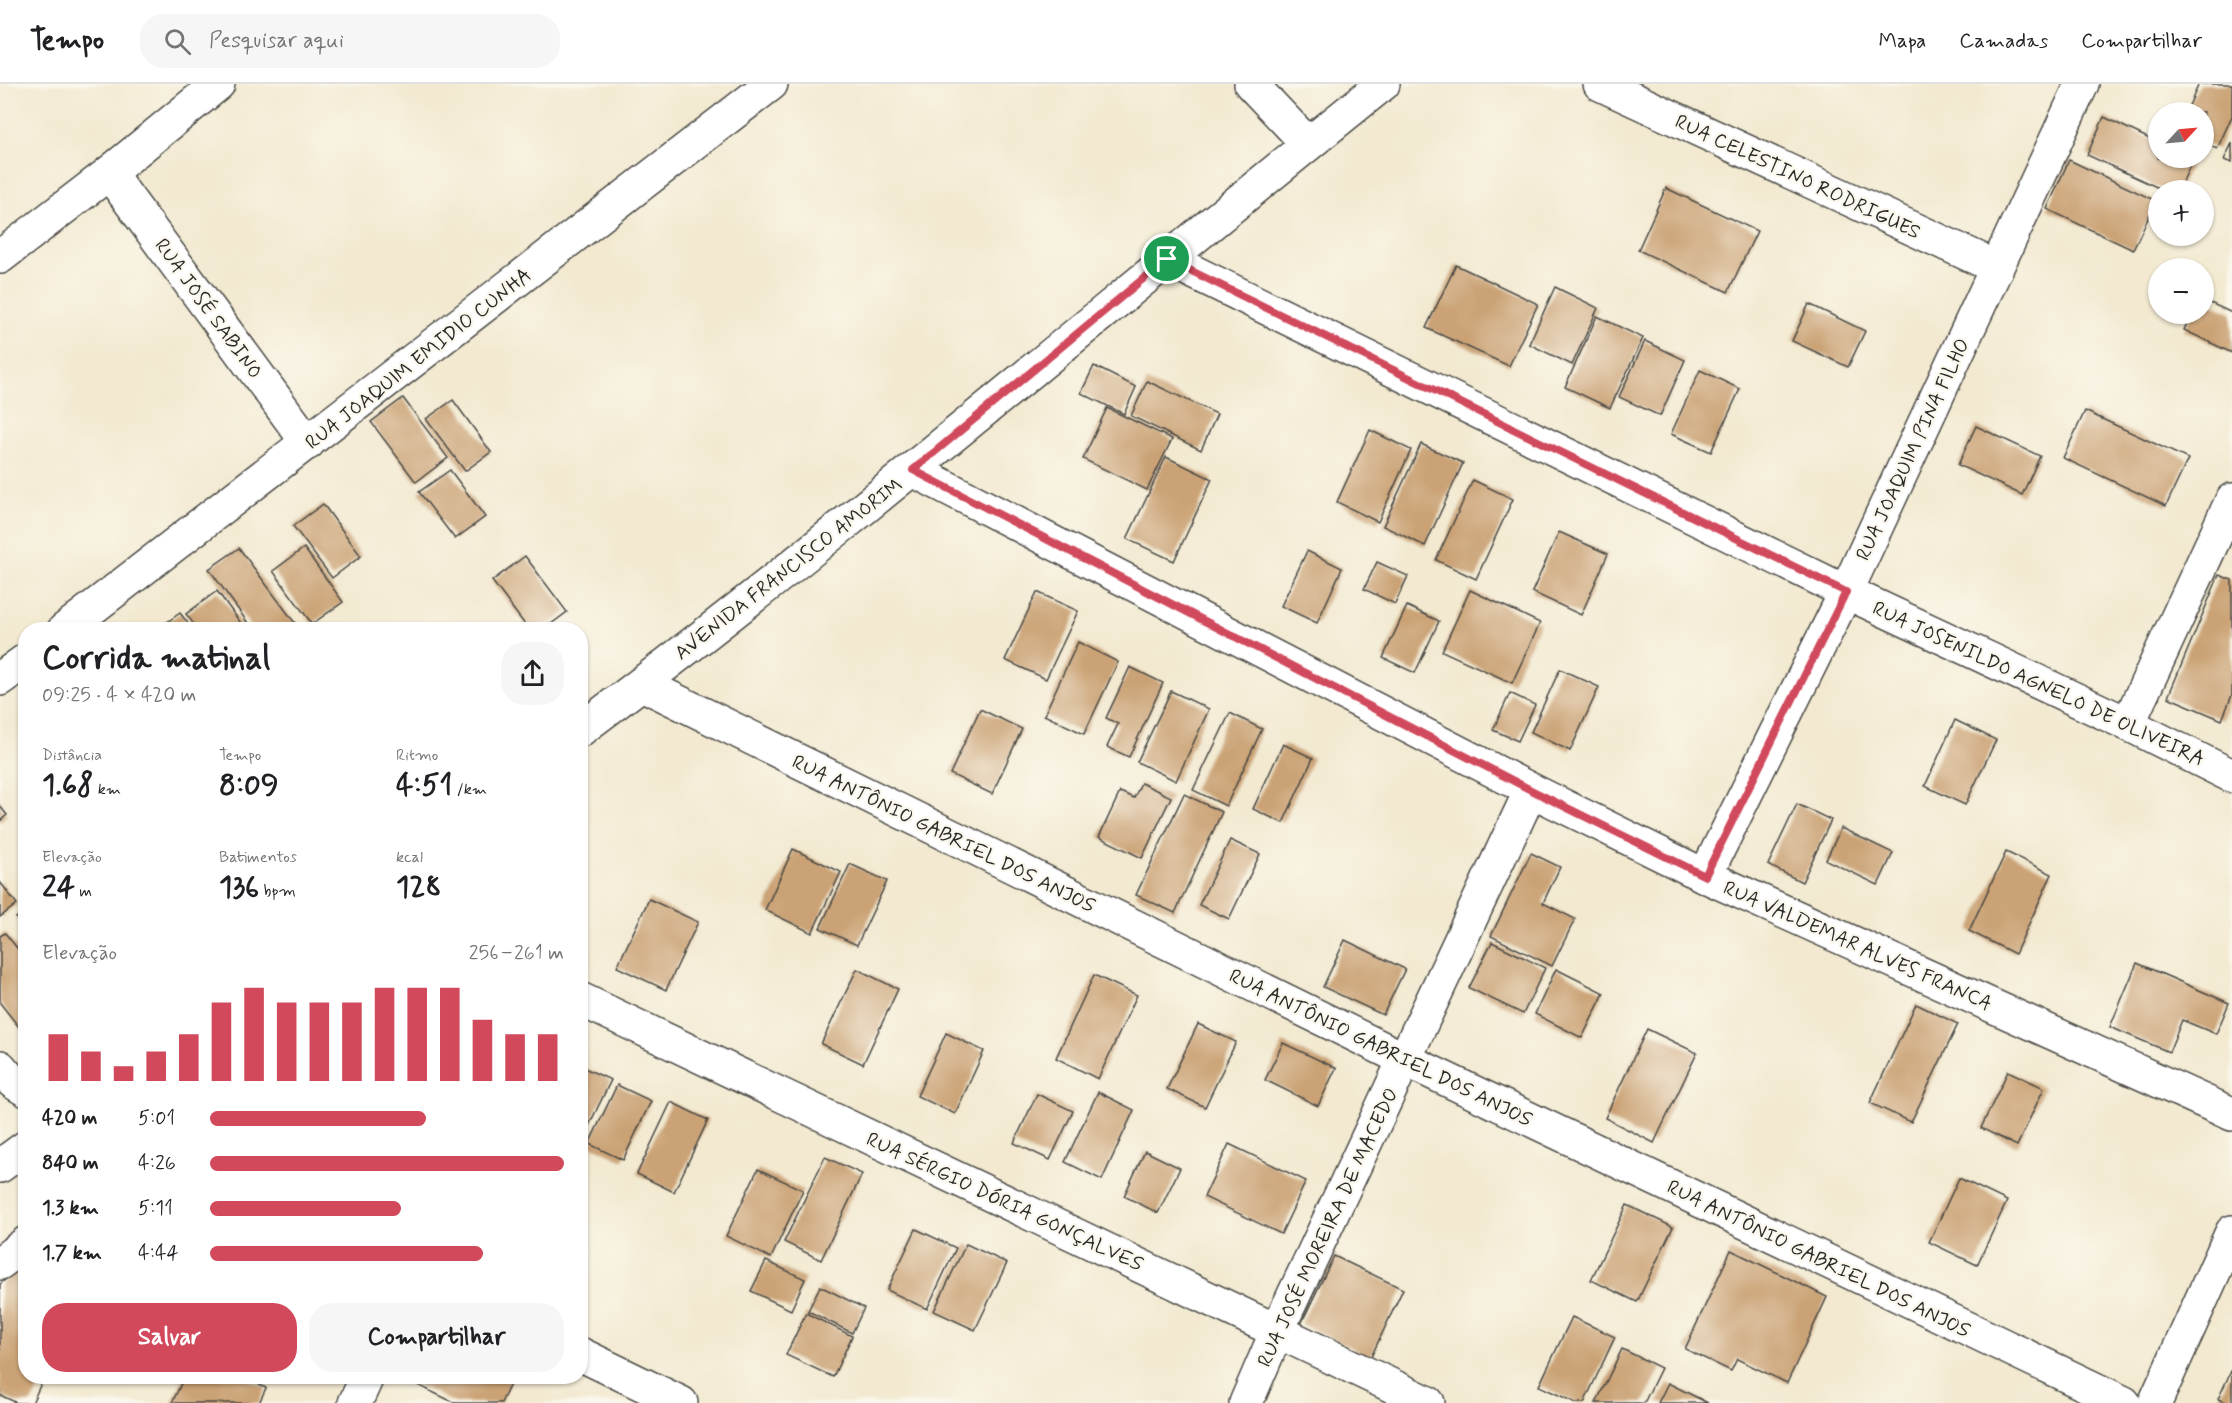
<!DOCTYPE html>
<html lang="pt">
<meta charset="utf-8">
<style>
:root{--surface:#fff;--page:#f6f6f6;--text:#202124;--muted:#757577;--line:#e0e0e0;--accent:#d1495b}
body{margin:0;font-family:Mynerve,sans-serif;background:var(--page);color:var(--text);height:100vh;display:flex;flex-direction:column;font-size:22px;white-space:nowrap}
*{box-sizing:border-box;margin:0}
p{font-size:20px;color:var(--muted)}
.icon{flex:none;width:33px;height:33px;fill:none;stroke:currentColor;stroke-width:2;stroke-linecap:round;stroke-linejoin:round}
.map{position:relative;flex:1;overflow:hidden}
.panel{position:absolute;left:18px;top:538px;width:570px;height:762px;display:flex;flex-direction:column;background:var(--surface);border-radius:24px;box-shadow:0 2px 4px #0004}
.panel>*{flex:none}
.needle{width:39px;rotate:64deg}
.buttons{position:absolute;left:2148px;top:18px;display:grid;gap:12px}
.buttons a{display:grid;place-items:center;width:66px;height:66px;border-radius:50%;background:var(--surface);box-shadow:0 2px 4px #0004;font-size:30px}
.pin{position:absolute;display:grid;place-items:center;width:51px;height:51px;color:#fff;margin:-26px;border:3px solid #fff;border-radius:50%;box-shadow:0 2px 6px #0007}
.round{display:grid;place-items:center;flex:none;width:63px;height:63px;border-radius:24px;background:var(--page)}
.headline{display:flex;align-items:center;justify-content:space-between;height:102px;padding:0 24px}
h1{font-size:33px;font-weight:700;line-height:45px}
.figures{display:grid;grid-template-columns:repeat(3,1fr);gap:9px;height:102px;padding:6px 24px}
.figures div{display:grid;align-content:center}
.figures b{font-size:30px;font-weight:700}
.figures small{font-size:16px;font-weight:400}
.figures p{font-size:16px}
.chart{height:168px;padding:12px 24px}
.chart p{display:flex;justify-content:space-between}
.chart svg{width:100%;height:108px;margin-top:6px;stroke:var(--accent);stroke-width:6}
.button{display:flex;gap:12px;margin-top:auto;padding:12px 24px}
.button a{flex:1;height:69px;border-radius:24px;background:var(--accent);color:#fff;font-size:24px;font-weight:700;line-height:69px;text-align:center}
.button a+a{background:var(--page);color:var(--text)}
ul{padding:0 24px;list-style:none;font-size:20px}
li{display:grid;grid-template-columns:96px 72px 1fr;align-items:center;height:45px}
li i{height:15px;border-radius:8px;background:var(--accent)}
header{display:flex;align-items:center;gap:36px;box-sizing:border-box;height:84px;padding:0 30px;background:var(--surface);border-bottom:2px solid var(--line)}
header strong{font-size:28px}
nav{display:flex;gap:33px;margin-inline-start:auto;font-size:21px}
.search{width:420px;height:54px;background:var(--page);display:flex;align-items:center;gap:15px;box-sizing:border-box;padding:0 21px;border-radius:24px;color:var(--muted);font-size:22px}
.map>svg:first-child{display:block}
</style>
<header>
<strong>Tempo</strong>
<div class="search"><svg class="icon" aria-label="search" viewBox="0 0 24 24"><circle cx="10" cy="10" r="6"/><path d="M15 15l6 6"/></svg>Pesquisar aqui</div>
<nav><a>Mapa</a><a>Camadas</a><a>Compartilhar</a></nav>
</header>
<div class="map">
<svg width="2232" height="1319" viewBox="0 0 2232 1319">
<rect width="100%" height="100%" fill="#fbf7ec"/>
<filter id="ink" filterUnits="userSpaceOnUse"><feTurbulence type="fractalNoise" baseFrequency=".0167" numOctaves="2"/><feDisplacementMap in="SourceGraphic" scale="12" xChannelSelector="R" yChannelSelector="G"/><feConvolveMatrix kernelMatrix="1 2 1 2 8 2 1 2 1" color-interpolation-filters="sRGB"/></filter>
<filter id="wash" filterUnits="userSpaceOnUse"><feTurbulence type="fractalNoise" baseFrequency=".008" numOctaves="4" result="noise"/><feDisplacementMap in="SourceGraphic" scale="24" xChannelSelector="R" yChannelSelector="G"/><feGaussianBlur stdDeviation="1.35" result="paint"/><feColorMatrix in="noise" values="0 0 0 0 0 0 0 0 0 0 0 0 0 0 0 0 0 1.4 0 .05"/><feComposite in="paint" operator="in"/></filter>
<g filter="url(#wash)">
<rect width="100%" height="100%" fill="#f2e9d0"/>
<g id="blocks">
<g fill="#caa275">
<path d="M2199,0H2232V32L2217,65L2204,59V28H2186Z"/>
<path d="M2104,33L2158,59V74L2193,75L2179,106H2163L2087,71Z"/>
<path d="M2232,59V79L2224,76Z"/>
<path d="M2069,76L2156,117L2133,166L2047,125Z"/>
<path d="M1666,104L1757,147L1728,208L1638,166Z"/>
<path d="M1456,181L1538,220L1509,282L1426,244Z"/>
<path d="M1555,203L1598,224L1572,281L1529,260Z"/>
<path d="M2204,216L2232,229V269L2184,246L2191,230H2204Z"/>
<path d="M1809,220L1865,247L1848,283L1792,257Z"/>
<path d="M1597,232L1643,254L1610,324L1565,303Z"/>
<path d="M1645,257L1685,276L1660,332L1619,313Z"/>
<path d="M1094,282L1136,303L1124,330L1081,309Z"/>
<path d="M1700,286L1740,305L1711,368L1671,350Z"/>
<path d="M1147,297L1217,330L1201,366L1131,332Z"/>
<path d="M403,314L448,374L416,398L371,338Z"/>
<path d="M453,316L491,368L465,387L426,335Z"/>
<path d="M1107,324L1172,355L1147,406L1083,375Z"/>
<path d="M2085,327L2188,375L2166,422L2063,374Z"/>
<path d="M1976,342L2040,372L2022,411L1958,381Z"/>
<path d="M1370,346L1411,366L1378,438L1337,418Z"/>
<path d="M1421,360L1463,379L1425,462L1383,442Z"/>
<path d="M1166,373L1212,395L1174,477L1127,455Z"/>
<path d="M450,386L485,433L455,455L419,408Z"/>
<path d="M1473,396L1513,415L1476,495L1436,476Z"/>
<path d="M323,420L361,472L332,494L293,442Z"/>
<path d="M1559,448L1608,470L1581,531L1532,508Z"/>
<path d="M239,464L295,539L284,546H253L209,485Z"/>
<path d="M304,464L343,518L312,540L273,487Z"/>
<path d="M1307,467L1342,484L1317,539L1281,522Z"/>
<path d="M525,472L567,528L543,546H529L492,497Z"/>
<path d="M1377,478L1408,492L1395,520L1364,505Z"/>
<path d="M2219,491L2232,496V611L2222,636L2168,613Z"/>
<path d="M1470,506L1540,539L1512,599L1442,567Z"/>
<path d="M217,507L246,546H198L186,530Z"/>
<path d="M1037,508L1078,527L1046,595L1005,576Z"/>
<path d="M1407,522L1439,537L1415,589L1383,574Z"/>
<path d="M180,529L193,546H156Z"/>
<path d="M1078,558L1118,578L1084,650L1044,631Z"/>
<path d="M1130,583L1163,599L1129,673L1107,663L1118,640L1106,634Z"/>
<path d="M1560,585L1599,603L1570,667L1531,648Z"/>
<path d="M1171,607L1209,625L1176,697L1137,678Z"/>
<path d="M1510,609L1535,621L1518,657L1493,646Z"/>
<path d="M980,625L1022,645L992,710L950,690Z"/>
<path d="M1230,629L1262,645L1226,722L1193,706Z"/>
<path d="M1955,636L1996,656L1965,721L1925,702Z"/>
<path d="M1283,660L1313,674L1283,739L1253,725Z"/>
<path d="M1141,699L1171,713L1142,774L1099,753L1120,708L1134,714Z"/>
<path d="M1184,710L1222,728L1175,829L1136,811Z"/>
<path d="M1797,720L1831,736L1802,798L1768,781Z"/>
<path d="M0,722L7,731L0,737Z"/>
<path d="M1841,744L1893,769L1878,801L1826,776Z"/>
<path d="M1230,756L1260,770L1229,835L1199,821Z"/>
<path d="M793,765L841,788L812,849L765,826Z"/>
<path d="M2006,768L2052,790L2015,870L1969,847Z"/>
<path d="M1531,769L1560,783L1543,819L1575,835L1552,882L1491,852Z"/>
<path d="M850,780L887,797L857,861L820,844Z"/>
<path d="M0,798L17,820L0,833Z"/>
<path d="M649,815L698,838L666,906L617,883Z"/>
<path d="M26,827V846L16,834Z"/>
<path d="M5,849L26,875V952L0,919V852Z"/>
<path d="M1345,856L1405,885L1383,931L1323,903Z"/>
<path d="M1492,858L1545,884L1523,930L1469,904Z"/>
<path d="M2137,879L2229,919L2216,950L2182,936L2169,968L2110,943Z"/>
<path d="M857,885L898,905L863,980L821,960Z"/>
<path d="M1556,885L1604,909L1582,954L1535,930Z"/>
<path d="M1094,891L1137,911L1098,995L1056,974Z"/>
<path d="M1916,920L1958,940L1911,1038L1870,1019Z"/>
<path d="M1198,940L1236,958L1205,1023L1167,1005Z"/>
<path d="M1647,945L1697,969L1654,1059L1605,1034Z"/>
<path d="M946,949L984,967L955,1030L917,1012Z"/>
<path d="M1283,959L1336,984L1318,1022L1265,996Z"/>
<path d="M580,982L611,996L580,1060Z"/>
<path d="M2008,987L2044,1004L2017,1062L1981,1044Z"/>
<path d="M617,1001L651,1017L623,1076L589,1060Z"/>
<path d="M1098,1008L1134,1026L1102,1096L1065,1078Z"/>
<path d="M1037,1010L1073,1027L1050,1076L1014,1059Z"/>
<path d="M671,1018L708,1036L674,1108L637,1090Z"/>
<path d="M1229,1060L1306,1097L1281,1150L1204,1113Z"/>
<path d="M1145,1067L1180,1084L1158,1129L1124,1112Z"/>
<path d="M825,1073L862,1090L821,1176L784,1158Z"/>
<path d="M758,1085L803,1106L771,1174L726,1152Z"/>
<path d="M1959,1094L2007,1117L1977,1181L1929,1158Z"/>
<path d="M1627,1121L1673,1143L1637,1218L1591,1196Z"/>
<path d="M916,1145L956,1164L927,1225L887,1206Z"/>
<path d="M966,1160L1007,1179L975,1246L934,1227Z"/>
<path d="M1731,1166L1827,1213L1787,1299L1737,1275L1731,1287L1685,1265Z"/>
<path d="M1334,1172L1403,1205L1371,1273L1301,1240Z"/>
<path d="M766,1177L805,1195L791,1226L751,1207Z"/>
<path d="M26,1179V1293H44L32,1319H17L0,1311V1200Z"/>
<path d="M820,1202L864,1224L852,1249L808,1227Z"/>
<path d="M806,1229L852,1252L833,1293L786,1271Z"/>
<path d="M1572,1233L1615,1253L1584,1319H1576L1539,1302Z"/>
<path d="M1622,1265L1661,1284L1644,1319H1596Z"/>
<path d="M2232,1285V1319H2227L2218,1315Z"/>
<path d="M184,1293H244L266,1304L259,1319H172Z"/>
<path d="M401,1293H500L511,1298L501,1319H455Z"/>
<path d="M1668,1299L1708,1319H1658Z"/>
</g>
</g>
</g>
<g filter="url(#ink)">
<use href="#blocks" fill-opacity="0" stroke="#494844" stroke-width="1.5"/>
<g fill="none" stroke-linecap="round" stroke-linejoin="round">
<g stroke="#494844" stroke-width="36">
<g id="minor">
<path d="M1251,0L1308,60"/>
<path d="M1600,0L1996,183"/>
<path d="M109,89L308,359"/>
<path d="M0,173L109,89L218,0"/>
<path d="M1167,175L1846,508L2128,640L2232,692"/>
<path d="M913,386L1531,706L1705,792L2232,1030"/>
<path d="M64,546L771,0"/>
<path d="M0,595L26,576"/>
<path d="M642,600L1406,976L2124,1319"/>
<path d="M2128,640L2232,416"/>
<path d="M1705,792L1846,508L2082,0"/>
<path d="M580,915L1428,1319"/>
<path d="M0,983L13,998L26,1006"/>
<path d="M0,1179L26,1159"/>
<path d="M580,1270L681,1319"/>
<path d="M355,1319L367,1293"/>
<path d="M1246,1319L1277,1247L1531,706"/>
<path d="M2155,1319L2232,1148"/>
</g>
</g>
<g stroke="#494844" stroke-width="36">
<g id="major">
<path d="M580,646C855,440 1115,215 1383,0"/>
<path d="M0,1082L26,1063"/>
</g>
</g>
<use href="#minor" stroke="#fff" stroke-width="33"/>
<use href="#major" stroke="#fff" stroke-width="33"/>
</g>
</g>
<g fill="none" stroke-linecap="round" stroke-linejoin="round" filter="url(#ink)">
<g stroke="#fff" stroke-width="12">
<path id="route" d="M1167,175L1846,508L1705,792L1531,706L913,386Z"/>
</g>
<use href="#route" stroke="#d1495b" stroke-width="8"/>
</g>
<g text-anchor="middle" stroke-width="4.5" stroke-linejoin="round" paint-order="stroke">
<g font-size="20" fill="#2b2b2b" stroke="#fbf7ec">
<text transform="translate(1798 92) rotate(25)" y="7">RUA CELESTINO RODRIGUES</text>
<text transform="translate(209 224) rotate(54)" y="7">RUA JOSÉ SABINO</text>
<text transform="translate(418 274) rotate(-38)" y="7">RUA JOAQUIM EMIDIO CUNHA</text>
<text transform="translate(1912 365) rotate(-65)" y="7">RUA JOAQUIM PINA FILHO</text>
<text transform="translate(788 484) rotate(-38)" y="7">AVENIDA FRANCISCO AMORIM</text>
<text transform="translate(2039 599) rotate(25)" y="7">RUA JOSENILDO AGNELO DE OLIVEIRA</text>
<text transform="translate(944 749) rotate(26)" y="7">RUA ANTÔNIO GABRIEL DOS ANJOS</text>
<text transform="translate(1858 861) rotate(24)" y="7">RUA VALDEMAR ALVES FRANCA</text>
<text transform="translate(1381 963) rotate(26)" y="7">RUA ANTÔNIO GABRIEL DOS ANJOS</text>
<text transform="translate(1005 1117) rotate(25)" y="7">RUA SÉRGIO DÓRIA GONÇALVES</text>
<text transform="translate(1327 1143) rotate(-65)" y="7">RUA JOSÉ MOREIRA DE MACEDO</text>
<text transform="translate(1819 1174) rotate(26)" y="7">RUA ANTÔNIO GABRIEL DOS ANJOS</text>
</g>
</g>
</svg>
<div class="buttons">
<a><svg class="needle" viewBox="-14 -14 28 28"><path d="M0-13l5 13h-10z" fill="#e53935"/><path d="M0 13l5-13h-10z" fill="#757577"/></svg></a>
<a>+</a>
<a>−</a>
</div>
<div class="pin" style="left:1167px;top:175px;background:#1e9e55"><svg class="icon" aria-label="arrive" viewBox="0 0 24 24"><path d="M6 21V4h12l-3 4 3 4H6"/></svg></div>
<section class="panel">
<div class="headline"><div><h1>Corrida matinal</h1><p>09:25 · 4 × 420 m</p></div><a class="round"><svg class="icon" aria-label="share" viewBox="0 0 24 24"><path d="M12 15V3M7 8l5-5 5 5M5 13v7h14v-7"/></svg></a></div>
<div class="figures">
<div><p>Distância</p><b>1.68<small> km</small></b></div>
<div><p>Tempo</p><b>8:09</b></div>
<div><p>Ritmo</p><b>4:51<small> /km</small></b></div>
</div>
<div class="figures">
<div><p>Elevação</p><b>24<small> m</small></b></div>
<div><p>Batimentos</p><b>136<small> bpm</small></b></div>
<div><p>kcal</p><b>128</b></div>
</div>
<div class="chart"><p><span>Elevação</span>256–261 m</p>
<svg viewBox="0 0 160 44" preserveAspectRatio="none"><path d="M5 44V25M15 44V32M25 44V38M35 44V32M45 44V25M55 44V12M65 44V6M75 44V12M85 44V12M95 44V12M105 44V6M115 44V6M125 44V6M135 44V19M145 44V25M155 44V25"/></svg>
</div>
<ul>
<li><b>420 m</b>5:01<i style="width:61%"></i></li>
<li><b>840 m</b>4:26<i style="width:100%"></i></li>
<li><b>1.3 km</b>5:11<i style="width:54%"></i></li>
<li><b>1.7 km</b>4:44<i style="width:77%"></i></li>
</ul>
<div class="button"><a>Salvar</a><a>Compartilhar</a></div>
</section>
</div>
